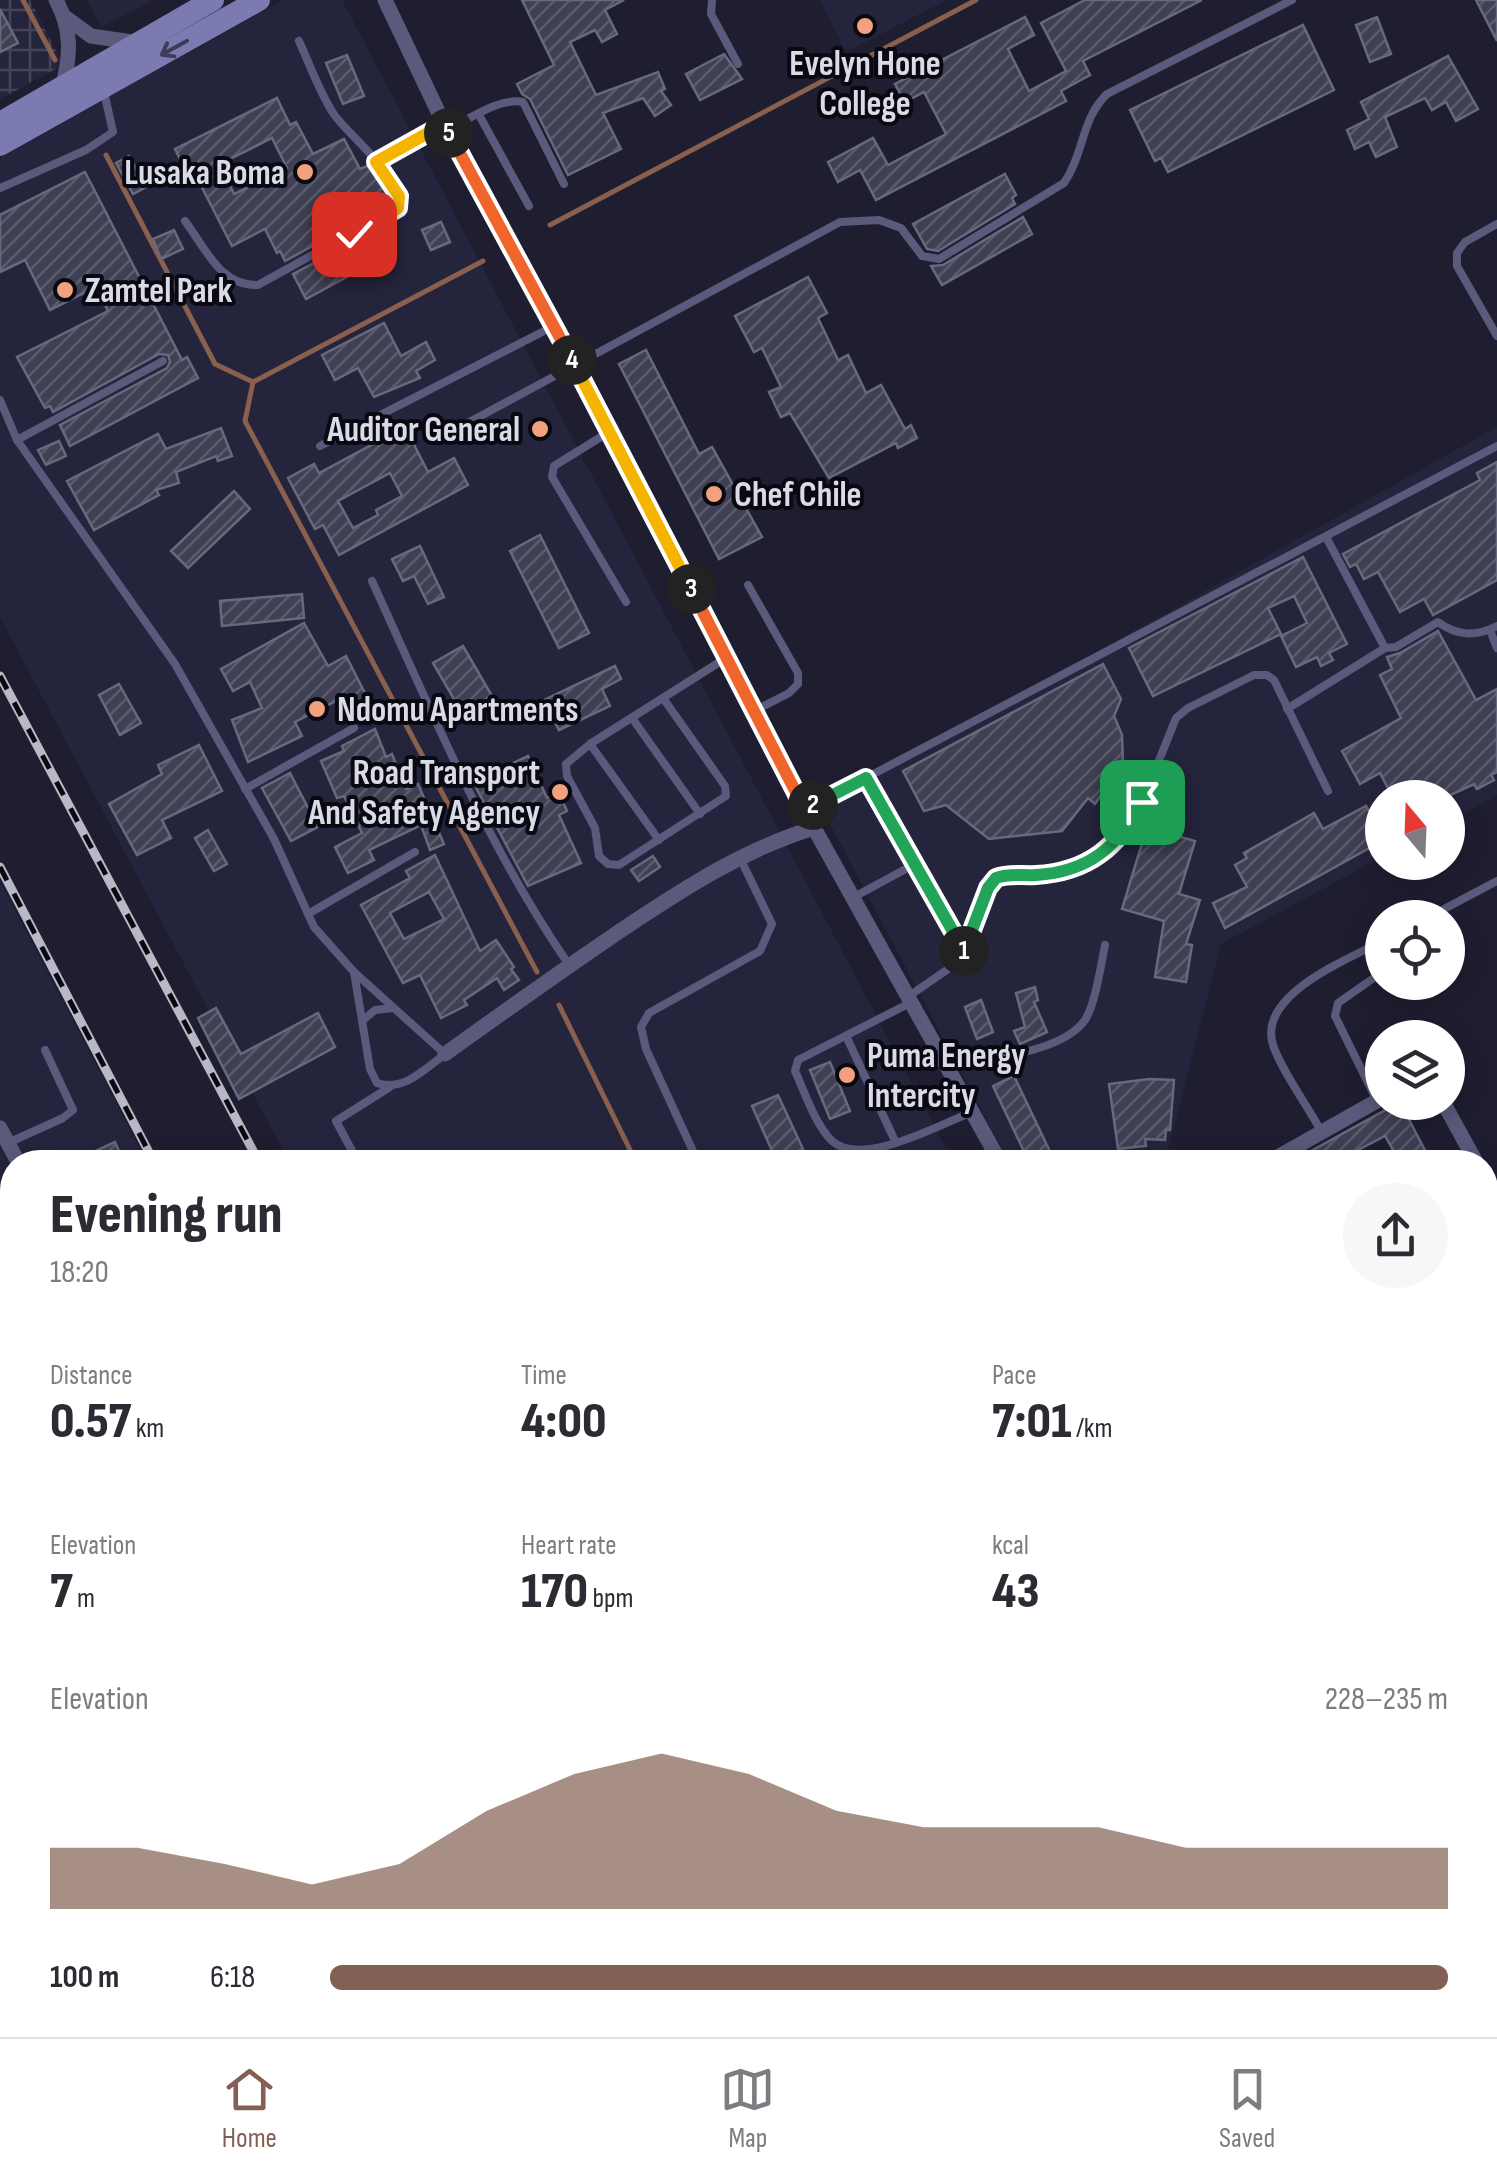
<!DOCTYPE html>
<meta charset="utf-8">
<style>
:root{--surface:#fff;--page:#f7f7f7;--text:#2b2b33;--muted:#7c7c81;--line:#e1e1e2;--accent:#846054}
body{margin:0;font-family:"Sofia Sans Condensed",sans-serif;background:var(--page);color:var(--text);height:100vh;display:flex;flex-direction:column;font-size:38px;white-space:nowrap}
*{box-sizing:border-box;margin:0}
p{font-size:32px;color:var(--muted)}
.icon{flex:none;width:55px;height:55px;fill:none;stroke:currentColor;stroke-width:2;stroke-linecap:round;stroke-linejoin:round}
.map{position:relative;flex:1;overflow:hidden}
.sheet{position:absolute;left:0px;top:1150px;width:1498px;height:888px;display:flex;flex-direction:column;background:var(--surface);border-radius:40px 40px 0 0;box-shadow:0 5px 25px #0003}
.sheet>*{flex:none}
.needle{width:65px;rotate:341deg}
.buttons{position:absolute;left:1365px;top:780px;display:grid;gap:20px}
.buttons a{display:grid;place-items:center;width:100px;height:100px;border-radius:50%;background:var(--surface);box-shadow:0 5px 25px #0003;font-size:50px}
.pin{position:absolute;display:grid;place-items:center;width:85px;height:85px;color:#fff;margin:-42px;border-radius:20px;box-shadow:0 5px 15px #0006}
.km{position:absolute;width:50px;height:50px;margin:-25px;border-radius:50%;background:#222;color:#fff;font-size:28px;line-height:50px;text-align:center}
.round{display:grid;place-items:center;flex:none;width:105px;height:105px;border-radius:52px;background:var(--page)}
.head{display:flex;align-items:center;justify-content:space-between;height:170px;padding:0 50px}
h1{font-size:55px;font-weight:800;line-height:75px}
.stats{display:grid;grid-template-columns:repeat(3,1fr);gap:15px;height:170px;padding:10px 50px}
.stats div{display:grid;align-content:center}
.stats b{font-size:50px;font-weight:800}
.stats small{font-size:28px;font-weight:400}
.stats p{font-size:28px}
.chart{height:280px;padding:20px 50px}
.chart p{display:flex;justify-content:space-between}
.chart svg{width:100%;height:180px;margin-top:10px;fill:var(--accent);opacity:.7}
ul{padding:0 50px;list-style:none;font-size:32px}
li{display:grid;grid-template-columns:160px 120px 1fr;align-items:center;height:75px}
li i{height:25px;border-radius:12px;background:var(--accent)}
.dock{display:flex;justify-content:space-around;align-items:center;height:140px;border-top:2px solid var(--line);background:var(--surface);font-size:28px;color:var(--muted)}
.dock a{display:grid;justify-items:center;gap:5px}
.dock .active{color:var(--accent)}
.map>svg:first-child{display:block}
</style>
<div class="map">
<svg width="1497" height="2037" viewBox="0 0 1497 2037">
<defs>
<pattern id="industrial-grid" width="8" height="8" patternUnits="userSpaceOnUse" patternTransform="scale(2.5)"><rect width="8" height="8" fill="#25243d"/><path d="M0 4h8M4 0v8" fill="none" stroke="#444359"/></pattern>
<pattern id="building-hatch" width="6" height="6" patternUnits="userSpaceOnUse" patternTransform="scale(2.5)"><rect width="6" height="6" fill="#404054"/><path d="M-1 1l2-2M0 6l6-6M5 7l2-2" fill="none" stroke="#5b5b6d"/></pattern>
</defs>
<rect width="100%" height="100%" fill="#1f1e31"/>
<g fill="#25243d">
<path d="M87,0H153L101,27Z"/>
<path d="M283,0H342L953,1162H289L0,617V158Z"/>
<path d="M820,0H947L846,52Z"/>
<path d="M1497,427V795L1448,822V798H1382V857L1221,944L1165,1162H1009L821,807Z"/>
<path d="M0,882L147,1162H12V1579L0,1556Z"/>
<path d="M254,2025H599L606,2037H260Z"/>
<path d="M752,2025H1474L1481,2037H758Z"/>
</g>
<path fill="url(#industrial-grid)" d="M0,0H30L63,65L0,99Z"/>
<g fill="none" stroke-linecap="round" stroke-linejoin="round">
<g stroke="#89604e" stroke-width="5">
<path d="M23,0L55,60"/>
<path d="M106,155L215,364L253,382L245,421L537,972"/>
<path d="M550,225L976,0"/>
<path d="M253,382L483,261"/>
<path d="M559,1005L636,1162"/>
<path d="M1093,2025L1099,2037"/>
</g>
</g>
<g fill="url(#building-hatch)" stroke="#68687e" stroke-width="2.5" fill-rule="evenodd">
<path d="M522,0H624L605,10L617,34L602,42L595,30L570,42L596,95L658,72L665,89L661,91L671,105L655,116L643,98L603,113L621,149L568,175L530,99L522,94L517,84L554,65Z"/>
<path d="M1085,0H1202L1083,61L1090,75L1061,91L1066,101L876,200L860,170L838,182L828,162L873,138L888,165L946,134L924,92L905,102L895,84L1025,17L1034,35L1008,49L1029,91L1066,71L1041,23Z"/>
<path d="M1476,0H1497V41Z"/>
<path d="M0,9L18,43L0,52Z"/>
<path d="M1377,17L1391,54L1370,62L1356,25Z"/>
<path d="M1303,25L1334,90L1168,172L1161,158L1155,161L1130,110Z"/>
<path d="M724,54L742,79L700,100L686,74Z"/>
<path d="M347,55L364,96L343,104L326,63Z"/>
<path d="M1448,56L1478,109L1456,121L1446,102L1432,110L1425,98L1385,117L1397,147L1376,157L1369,142L1355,149L1347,130L1369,119L1361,102Z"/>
<path d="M277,98L290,125L296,122L313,154L344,139L360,169L370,165L388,195L359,208L364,218L285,261L280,251L277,253L265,229L232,246L196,176L190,179L175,149ZM272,138L287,168L234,194L220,164Z"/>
<path d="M129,156L146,187L133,194L116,163Z"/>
<path d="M85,172L182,360L187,357L198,378L70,446L60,425L167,368L170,362L168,355L159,354L53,412L50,406L45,408L17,357L108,311L96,287L50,310L25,260L0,272V215Z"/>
<path d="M1005,174L1016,195L1012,198L1015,204L938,251L927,249L913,224Z"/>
<path d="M1023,217L1032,234L942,285L931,266L943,265Z"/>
<path d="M441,222L450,242L431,250L422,230Z"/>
<path d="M174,230L183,249L161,259L153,239Z"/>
<path d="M377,230L388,252L349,270L352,274L306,299L293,274Z"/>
<path d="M808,277L827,313L818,318L838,360L848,355L866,393L881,385L905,429L911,425L917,438L898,448L896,443L829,478L790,413L781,417L769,392L781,387L762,348L754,352L735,316Z"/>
<path d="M384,323L401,356L426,342L435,360L416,371L420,378L374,397L358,368L335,380L322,355Z"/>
<path d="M646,350L699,454L712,447L762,537L719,559L619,364Z"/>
<path d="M405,427L428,472L454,458L468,485L339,555L323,525L315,529L288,478L314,464L319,473ZM390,473L402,496L376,510L378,515L353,528L338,501Z"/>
<path d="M221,428L232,456L218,461L216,456L176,472L179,483L156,490L159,495L94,530L67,481L158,434L166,449Z"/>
<path d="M59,441L66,456L46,465L38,450Z"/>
<path d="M1497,462V580L1433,615L1424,599L1400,612L1378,572L1364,579L1356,564L1350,567L1343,554L1480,480L1477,473Z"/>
<path d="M234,491L250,509L188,568L171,551Z"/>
<path d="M540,535L589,633L559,648L510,551Z"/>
<path d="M420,546L444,597L428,604L414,576L403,581L392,559Z"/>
<path d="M1303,557L1347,644L1329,653L1333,660L1321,666L1317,657L1296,667L1281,636L1307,623L1294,596L1268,608L1281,634L1153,696L1129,648Z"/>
<path d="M302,594L304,618L222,626L220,601Z"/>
<path d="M304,623L328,666L346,656L371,705L366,708L369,716L354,721L342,698L295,722L302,736L248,762L232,720L262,708L250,682L233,691L221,669Z"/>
<path d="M1438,631L1476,700L1497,689V772L1491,775L1494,780L1477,789L1474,784L1444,798H1393L1380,773L1360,784L1342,751L1401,718L1380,675L1392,669L1387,657L1400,653Z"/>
<path d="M463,646L492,696L462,713L433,663Z"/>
<path d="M1103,664L1121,699L1114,716L1122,735L1123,763L1095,804L1088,798L1062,831L989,839L946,805L924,811L903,771Z"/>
<path d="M615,666L621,679L602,689L610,706L559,730L544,700Z"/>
<path d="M119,684L141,723L120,735L99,695Z"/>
<path d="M375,729L386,757L392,754L406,789L418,784L444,844L430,850L421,825L369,850L374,860L348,873L335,847L362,833L344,796L337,798L321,761L344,751L342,746Z"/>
<path d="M199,745L222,791L162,820L171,838L137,855L109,804L162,774L158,765Z"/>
<path d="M528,756L547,798L559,793L567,811L559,815L581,863L528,886L473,782Z"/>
<path d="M290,773L318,827L291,841L262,788Z"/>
<path d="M1382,804V841L1225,928L1213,903L1247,887L1235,865L1247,858L1244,853L1314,813L1323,829L1366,806L1369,811Z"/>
<path d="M1147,827L1195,841L1179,894L1200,900L1186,944L1192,945L1186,982L1155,977L1164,921L1122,909Z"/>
<path d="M208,830L227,864L214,871L195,838Z"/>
<path d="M435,855L480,951L496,940L514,967L511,969L519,980L504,990L497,978L464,1000L467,1005L441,1018L420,975L403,983L361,905L410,878L406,871ZM429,892L444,919L404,939L390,913Z"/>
<path d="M653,856L660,867L639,881L631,870Z"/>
<path d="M1035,987L1038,1000L1034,1002L1047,1032L1020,1044L1014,1031L1025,1027L1016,993Z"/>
<path d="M981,1000L993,1032L977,1039L965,1007Z"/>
<path d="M216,1008L241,1054L318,1013L335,1047L239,1099L198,1018Z"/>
<path d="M830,1062L850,1111L830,1119L810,1070Z"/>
<path d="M1014,1076L1055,1162H1029L993,1086Z"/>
<path d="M1149,1079L1174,1080L1170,1130H1166L1165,1140L1145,1139L1146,1146L1118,1149L1109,1084Z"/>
<path d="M778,1095L809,1162H777L752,1106Z"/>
<path d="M1400,1102L1431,1162H1400L1385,1136L1335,1162H1291Z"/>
<path d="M115,1142L124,1162H95L91,1153Z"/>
</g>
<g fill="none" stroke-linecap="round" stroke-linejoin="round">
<path stroke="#5a596b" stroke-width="2.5" stroke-dasharray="10 5" stroke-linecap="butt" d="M3,1710L12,1728"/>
<g stroke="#5b5a7c" stroke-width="8">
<path d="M712,0L711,14L738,64"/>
<path d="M479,115L529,206"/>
<path d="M447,130C468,120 500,97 523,102L564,184"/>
<path d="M376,161L444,124"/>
<path d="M0,188L86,150L113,132L104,92"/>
<path d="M185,221C206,249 220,286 258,285L397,208C401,173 351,139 333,113C319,91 310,65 299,41"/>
<path d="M1497,224L1465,242L1457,253V266L1497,336"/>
<path d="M0,400L17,440L175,664L274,839L314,927L354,972L445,1054C425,1069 403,1092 377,1083L370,1069L354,972"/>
<path d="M609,432L554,466L552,477L626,602"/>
<path d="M438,439L840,222L879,220L901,228L922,256L939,259L1064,183C1084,154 1081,119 1107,94L1292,0"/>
<path d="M17,440L163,361"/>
<path d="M320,446L552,327"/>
<path d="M1326,537L1385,648"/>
<path d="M372,581C432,712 487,846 569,965"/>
<path d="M748,585L798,673V684L789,693L754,711"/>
<path d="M1490,630L1497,648"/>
<path d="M663,698L725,786L726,796L619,865L608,864L599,856L595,828L567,776L566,764L590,744L726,658"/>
<path d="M1287,709L1385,648L1396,647L1438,622C1457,636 1475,637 1497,626"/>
<path d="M632,718L700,814"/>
<path d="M590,744L659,840"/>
<path d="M865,778L964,951"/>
<path d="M245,789L354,728"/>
<path d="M805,810L1497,446"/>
<path d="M854,897L913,865"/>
<path d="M308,914L415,852"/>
<path d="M1427,918L1497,881"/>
<path d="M909,996L954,965L973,934L988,888L996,878L1005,875L1055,873L1075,868L1117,841L1142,803L1176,718L1188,708L1254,675H1267L1274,680L1328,791"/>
<path d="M912,1002L798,1060L795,1071C805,1093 815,1124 832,1141C862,1168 939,1125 972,1112"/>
<path d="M362,1021L375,1010L393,1008"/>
<path d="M847,1038L896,1143"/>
<path d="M947,1066C986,1058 1061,1054 1085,1020C1095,1005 1101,965 1105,945"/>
<path d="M1377,1101L1335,1016L1338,1003L1378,975"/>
<path d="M1322,1133C1309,1108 1281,1070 1273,1045C1257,994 1348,960 1382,941"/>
<path d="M8,1143L63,1118L73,1110L45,1050"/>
<path d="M358,1162L336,1121L390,1087"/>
<path d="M698,1162L646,1049L641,1027L649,1013L760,951L772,924L740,858"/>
<path d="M1485,1381L1497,1375"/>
<path d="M1485,1489H1497"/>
<path d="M1010,2025L1017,2037"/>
<path d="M1403,2037L1412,2025"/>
</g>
<g stroke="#5b5a7c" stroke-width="15">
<path d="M56,0C72,29 71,56 62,87"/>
<path d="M385,0L444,124L576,367L814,828L1000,1162"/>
<path d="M65,17L91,36L139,43"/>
<path d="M445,1054C505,1011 565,968 626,927C686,887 745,849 814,828"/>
<path d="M1443,1102L1476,1162"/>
<path d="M0,1128L18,1162"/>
<path d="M1269,1162L1382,1098"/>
<path d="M1485,1178L1497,1200"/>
<path d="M0,1193L12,1186"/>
<path d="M0,1443L12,1436"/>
<path d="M0,1497L12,1490"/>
<path d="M1485,1568L1497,1562"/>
<path d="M0,1621L12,1645"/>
<path d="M474,2025L480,2037"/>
<path d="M787,2025L792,2037"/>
<path d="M1457,2025L1463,2037"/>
<path d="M228,2037L249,2025"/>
<path d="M339,2037L361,2025"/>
<path d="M853,2037L877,2025"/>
<path d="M1264,2037L1283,2025"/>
</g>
<g stroke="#7c7bb1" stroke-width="22">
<path d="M0,123L213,0"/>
<path d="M0,145L259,0"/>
</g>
<g stroke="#9593d9" stroke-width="25">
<path d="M0,1669L12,1692"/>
<path d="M0,1776L12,1799"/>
<path d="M133,2025L139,2037"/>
<path d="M190,2025L196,2037"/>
</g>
<g stroke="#b9b8c7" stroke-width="9">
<g id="rail">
<path d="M0,676L259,1162"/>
<path d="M0,867L154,1162"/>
<path d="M636,2025L644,2037"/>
<path d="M720,2025L726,2037"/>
</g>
</g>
<use href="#rail" stroke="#090911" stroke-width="5" stroke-dasharray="15" stroke-linecap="butt"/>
</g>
<defs><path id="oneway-shaft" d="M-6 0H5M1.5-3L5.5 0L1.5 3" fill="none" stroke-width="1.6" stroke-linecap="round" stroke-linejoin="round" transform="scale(2.5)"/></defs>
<use stroke="#3d3c59" href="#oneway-shaft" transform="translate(174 48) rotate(151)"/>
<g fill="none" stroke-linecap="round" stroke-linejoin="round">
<g stroke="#fff" stroke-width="20">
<path id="split-1" d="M964,951L988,888L996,878C1009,873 1022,876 1036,875C1088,872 1118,847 1142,802"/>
</g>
<g stroke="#fff" stroke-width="20">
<path id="split-2" d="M813,805L866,778L964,951"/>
</g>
<g stroke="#fff" stroke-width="20">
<path id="split-3" d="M691,589L805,810L813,805"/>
</g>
<g stroke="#fff" stroke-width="20">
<path id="split-4" d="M572,360L691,589"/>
</g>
<g stroke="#fff" stroke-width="20">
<path id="split-5" d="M449,133L572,360"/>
</g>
<g stroke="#fff" stroke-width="20">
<path id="split-6" d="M354,234L398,208L399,196L376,162L444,124L449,133"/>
</g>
<use href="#split-1" stroke="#22a559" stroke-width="12"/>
<use href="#split-2" stroke="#22a559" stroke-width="12"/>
<use href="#split-3" stroke="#f0652b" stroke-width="12"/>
<use href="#split-4" stroke="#f5b400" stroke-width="12"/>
<use href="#split-5" stroke="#f0652b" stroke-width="12"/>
<use href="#split-6" stroke="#f5b400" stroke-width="12"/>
</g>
<g fill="#f1a17d" stroke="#090911" stroke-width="4">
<circle cx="865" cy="26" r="10"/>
<circle cx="305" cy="172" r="10"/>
<circle cx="65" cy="290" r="10"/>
<circle cx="540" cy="429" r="10"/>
<circle cx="714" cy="494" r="10"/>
<circle cx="317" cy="709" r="10"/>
<circle cx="560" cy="792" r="10"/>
<circle cx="847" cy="1075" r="10"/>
</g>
<g text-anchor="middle" stroke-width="8" stroke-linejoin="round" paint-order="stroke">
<g font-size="35" font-weight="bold" fill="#dbdbe8" stroke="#090911" text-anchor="start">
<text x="865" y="75" text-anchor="middle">Evelyn Hone<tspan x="865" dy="40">College</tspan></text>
<text x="285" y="184" text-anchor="end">Lusaka Boma</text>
<text x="85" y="302">Zamtel Park</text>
<text x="520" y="441" text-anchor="end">Auditor General</text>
<text x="734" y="506">Chef Chile</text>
<text x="337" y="721">Ndomu Apartments</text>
<text x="540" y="784" text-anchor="end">Road Transport<tspan x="540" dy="40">And Safety Agency</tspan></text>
<text x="867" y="1067">Puma Energy<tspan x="867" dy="40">Intercity</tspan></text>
</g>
</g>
</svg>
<div class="buttons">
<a><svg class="needle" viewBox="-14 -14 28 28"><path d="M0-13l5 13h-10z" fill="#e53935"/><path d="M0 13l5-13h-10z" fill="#7c7c81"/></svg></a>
<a><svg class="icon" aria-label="locate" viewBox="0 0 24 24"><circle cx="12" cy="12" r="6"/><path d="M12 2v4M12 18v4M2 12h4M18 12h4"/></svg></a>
<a><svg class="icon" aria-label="layers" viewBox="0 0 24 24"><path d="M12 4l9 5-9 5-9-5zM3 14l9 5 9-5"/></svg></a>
</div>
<div class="pin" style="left:1142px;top:802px;background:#1e9e55"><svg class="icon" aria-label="arrive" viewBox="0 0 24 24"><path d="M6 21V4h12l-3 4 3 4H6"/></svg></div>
<div class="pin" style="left:354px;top:234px;background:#d93025"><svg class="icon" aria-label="check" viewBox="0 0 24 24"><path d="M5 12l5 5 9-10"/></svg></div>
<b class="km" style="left:964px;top:951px">1</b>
<b class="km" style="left:813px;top:805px">2</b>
<b class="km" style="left:691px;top:589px">3</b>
<b class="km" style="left:572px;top:360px">4</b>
<b class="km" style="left:449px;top:133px">5</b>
<section class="sheet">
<div class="head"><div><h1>Evening run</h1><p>18:20</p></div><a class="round"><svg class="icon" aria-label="share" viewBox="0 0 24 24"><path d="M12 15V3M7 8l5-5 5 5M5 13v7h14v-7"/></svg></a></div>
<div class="stats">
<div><p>Distance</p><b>0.57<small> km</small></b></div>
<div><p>Time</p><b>4:00</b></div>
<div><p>Pace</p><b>7:01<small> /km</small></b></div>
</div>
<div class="stats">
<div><p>Elevation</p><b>7<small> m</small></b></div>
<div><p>Heart rate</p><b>170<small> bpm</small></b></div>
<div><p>kcal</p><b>43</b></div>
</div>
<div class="chart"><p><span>Elevation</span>228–235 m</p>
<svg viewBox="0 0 160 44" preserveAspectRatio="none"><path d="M0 44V29L10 29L20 33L30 38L40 33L50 20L60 11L70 6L80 11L90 20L100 24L110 24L120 24L130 29L140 29L150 29L160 29V44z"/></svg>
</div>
<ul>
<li><b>100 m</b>6:18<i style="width:100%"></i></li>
</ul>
</section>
</div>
<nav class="dock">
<a class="active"><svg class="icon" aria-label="home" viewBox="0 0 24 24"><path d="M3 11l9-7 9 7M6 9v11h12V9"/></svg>Home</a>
<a><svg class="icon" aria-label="map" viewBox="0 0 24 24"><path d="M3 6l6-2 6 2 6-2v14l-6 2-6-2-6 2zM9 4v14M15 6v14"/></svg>Map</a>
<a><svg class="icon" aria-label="saved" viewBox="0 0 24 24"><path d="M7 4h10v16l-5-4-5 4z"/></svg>Saved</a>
</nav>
